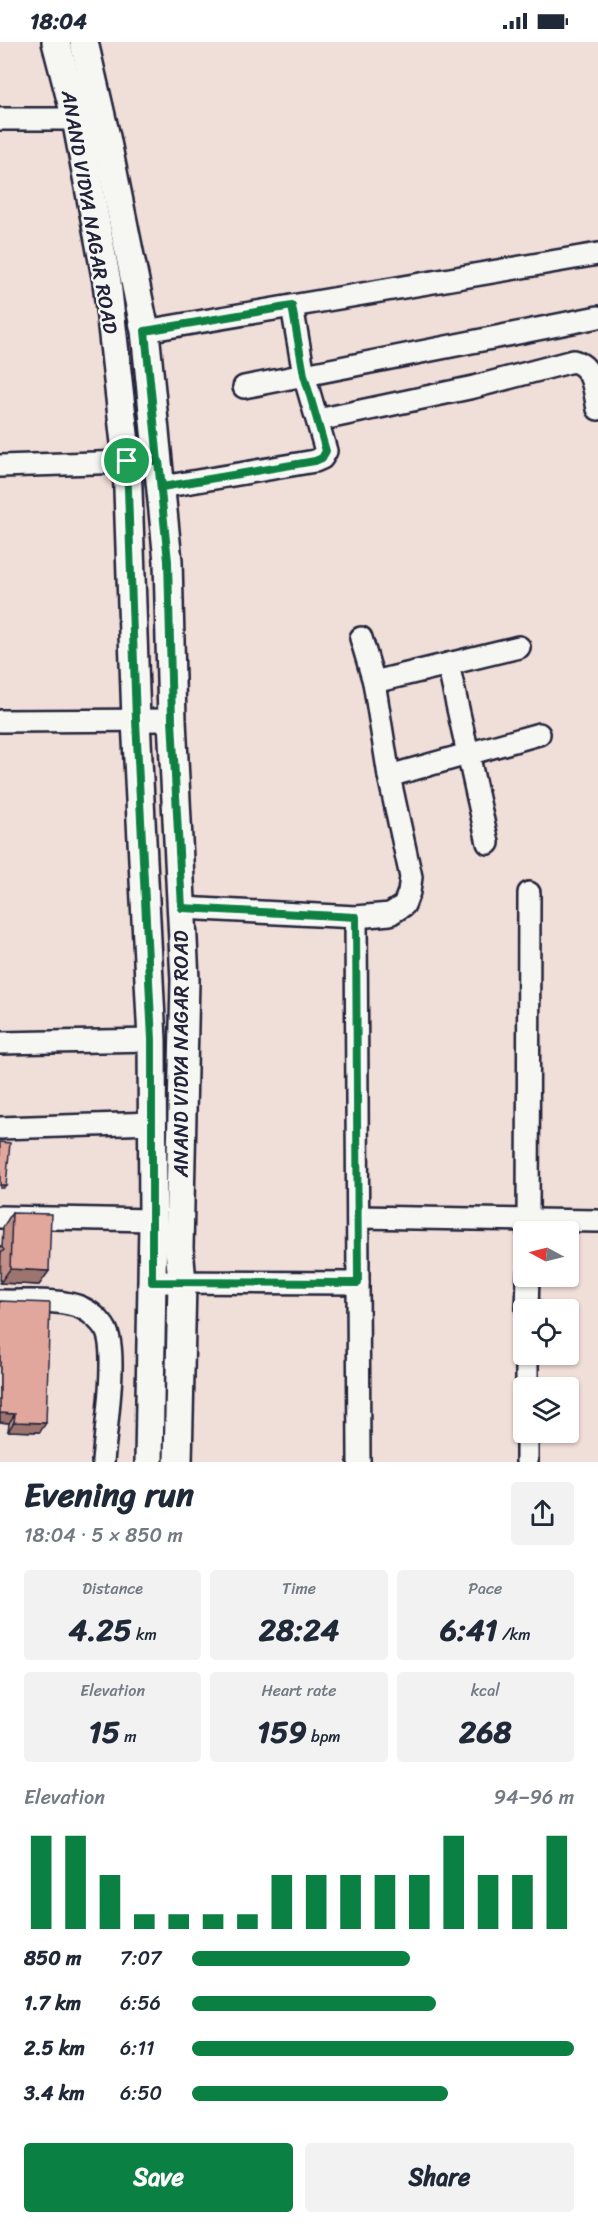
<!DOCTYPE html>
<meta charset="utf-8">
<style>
:root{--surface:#fff;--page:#f2f2f3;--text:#1f2937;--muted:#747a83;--accent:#0b8043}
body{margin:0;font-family:Sriracha,sans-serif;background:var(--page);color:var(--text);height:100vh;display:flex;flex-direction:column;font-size:22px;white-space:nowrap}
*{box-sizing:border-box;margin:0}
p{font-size:20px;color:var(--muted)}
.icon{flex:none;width:33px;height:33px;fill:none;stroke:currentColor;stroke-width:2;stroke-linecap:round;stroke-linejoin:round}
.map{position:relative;height:1420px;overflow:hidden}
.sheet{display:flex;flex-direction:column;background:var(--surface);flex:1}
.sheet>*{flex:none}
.needle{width:39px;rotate:277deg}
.tools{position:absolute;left:513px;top:1179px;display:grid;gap:12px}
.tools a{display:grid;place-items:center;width:66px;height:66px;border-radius:6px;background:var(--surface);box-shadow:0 2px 4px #0004;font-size:30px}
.pin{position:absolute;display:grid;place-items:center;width:51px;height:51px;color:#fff;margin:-26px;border:3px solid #fff;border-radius:50%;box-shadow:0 2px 6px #0007}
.round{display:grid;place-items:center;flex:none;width:63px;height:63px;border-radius:6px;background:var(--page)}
.head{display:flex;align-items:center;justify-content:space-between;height:102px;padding:0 24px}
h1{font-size:33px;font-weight:800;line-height:45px}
.stats{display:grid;grid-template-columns:repeat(3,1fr);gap:9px;height:102px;padding:6px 24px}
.stats div{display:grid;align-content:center;border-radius:6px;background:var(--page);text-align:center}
.stats b{font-size:30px;font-weight:800}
.stats small{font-size:16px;font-weight:400}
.stats p{font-size:16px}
.chart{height:168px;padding:12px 24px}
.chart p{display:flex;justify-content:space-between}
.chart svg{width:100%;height:108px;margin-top:6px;stroke:var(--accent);stroke-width:6}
.button{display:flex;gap:12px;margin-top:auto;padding:12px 24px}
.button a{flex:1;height:69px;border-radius:6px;background:var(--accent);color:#fff;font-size:24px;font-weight:800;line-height:69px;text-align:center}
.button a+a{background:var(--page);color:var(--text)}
ul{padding:0 24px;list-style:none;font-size:20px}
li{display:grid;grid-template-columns:96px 72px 1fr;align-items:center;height:45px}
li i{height:15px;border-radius:8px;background:var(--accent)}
.status{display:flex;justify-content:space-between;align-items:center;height:42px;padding:0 30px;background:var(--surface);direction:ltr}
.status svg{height:16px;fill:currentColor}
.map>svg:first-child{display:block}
</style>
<div class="status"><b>18:04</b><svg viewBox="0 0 49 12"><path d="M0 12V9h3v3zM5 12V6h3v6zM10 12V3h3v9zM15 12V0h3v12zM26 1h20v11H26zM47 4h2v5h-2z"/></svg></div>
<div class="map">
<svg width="598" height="1420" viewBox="0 0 598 1420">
<rect width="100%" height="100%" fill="#f0ded8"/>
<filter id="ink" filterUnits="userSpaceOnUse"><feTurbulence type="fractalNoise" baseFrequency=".0167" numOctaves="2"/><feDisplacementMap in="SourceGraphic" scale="12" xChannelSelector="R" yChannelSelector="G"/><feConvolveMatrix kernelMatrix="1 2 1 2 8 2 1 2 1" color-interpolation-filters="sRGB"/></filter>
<g filter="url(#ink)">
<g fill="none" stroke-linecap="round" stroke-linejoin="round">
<g stroke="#22223b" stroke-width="26">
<g id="minor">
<path d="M0,77H76"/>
<path d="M145,289L598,212"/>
<path d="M244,345L598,275"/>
<path d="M318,378L474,345L573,319C594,324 594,349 598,367"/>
<path d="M0,424L159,419"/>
<path d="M162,445L315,419L322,416L326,409L304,333L292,264"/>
<path d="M448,622L488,801"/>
<path d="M374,640L519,605"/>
<path d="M0,679L172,678"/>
<path d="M389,734L539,692"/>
<path d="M182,866L356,875L390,872L404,863L409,850L411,835L389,734L374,640L361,596"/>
<path d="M356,875L359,1420"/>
<path d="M0,1001L152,998"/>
<path d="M0,1086L154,1081"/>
<path d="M0,1175L153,1178"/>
<path d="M358,1175L598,1179"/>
<path d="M528,1190L529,851"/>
<path d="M152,1240L358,1241"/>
<path d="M0,1259C24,1260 61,1256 82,1266C91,1270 101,1279 106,1288C118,1310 105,1391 103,1420"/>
<path d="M527,1268L528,1234"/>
<path d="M527,1346V1312"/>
<path d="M527,1420V1390"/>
</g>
</g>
<g stroke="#22223b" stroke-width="32">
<g id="major">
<path d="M56,0L76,77L107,240L127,419L136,678L152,998L153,1178L149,1420"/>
<path d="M84,0L106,95L145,289L168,519L172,678L185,938L179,1206L182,1240L178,1420"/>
</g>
</g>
<use href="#minor" stroke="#f6f6f2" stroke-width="21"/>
<use href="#major" stroke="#f6f6f2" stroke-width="27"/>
</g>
<g fill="#c29087" stroke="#22223b" stroke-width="1.5">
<path d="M12,1171L49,1229L39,1243L0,1241L1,1211L0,1213V1204L2,1206L3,1185Z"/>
<path d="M0,1259L40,1390L8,1389L9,1381L0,1380Z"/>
</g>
<g fill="#9e756e" stroke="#22223b" stroke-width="1.5">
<path d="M0,1143H6L3,1146H0Z"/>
<path d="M10,1227L49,1229L39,1243L0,1241Z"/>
<path d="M0,1371L15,1372L9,1381L0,1380Z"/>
<path d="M14,1380L46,1381L40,1390L8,1389Z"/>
</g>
<g fill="#e1a79d" stroke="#22223b" stroke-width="1.5">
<path d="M0,1100L10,1101L6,1143H0Z"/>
<path d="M12,1171L51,1172L49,1229L10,1227Z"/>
<path d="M0,1204L4,1208L0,1212Z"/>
<path d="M0,1259L50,1261L46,1381L14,1380L15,1372L0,1371Z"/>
</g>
</g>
<g fill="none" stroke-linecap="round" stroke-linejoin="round" filter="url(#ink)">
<g stroke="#fff" stroke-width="12">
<path id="route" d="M127,419L136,678L152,998V1240L358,1241L356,875L182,866L172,678L168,519L145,289L292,264L304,333L326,409L322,416L315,419L162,445L159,419H127"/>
</g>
<use href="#route" stroke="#0b8043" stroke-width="8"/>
</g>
<g text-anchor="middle" stroke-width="4.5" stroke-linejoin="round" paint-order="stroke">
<g font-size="20" fill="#22223b" stroke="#f6f6f2">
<text transform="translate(90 170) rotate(80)" y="7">ANAND VIDYA NAGAR ROAD</text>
<text transform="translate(181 1012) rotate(-90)" y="7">ANAND VIDYA NAGAR ROAD</text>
</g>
</g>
</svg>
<div class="tools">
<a><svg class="needle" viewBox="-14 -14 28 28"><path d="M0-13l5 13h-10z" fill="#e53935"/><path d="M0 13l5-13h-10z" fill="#747a83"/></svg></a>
<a><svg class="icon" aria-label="locate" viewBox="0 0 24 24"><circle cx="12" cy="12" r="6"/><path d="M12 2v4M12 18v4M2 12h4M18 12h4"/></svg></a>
<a><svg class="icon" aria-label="layers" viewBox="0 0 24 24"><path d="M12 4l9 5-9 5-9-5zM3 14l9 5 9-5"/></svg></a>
</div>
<div class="pin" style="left:127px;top:419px;background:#1e9e55"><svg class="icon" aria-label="arrive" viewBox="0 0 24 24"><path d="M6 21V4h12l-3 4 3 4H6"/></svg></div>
</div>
<section class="sheet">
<div class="head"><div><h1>Evening run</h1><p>18:04 · 5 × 850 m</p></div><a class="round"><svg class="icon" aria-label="share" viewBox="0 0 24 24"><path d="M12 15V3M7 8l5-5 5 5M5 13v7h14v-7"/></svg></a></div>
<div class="stats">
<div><p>Distance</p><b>4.25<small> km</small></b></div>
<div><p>Time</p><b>28:24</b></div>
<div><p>Pace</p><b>6:41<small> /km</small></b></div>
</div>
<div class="stats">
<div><p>Elevation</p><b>15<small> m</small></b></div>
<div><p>Heart rate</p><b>159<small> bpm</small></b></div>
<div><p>kcal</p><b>268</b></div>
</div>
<div class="chart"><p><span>Elevation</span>94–96 m</p>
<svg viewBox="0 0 160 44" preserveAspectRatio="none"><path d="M5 44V6M15 44V6M25 44V22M35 44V38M45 44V38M55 44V38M65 44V38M75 44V22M85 44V22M95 44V22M105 44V22M115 44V22M125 44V6M135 44V22M145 44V22M155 44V6"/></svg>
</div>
<ul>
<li><b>850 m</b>7:07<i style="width:57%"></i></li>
<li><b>1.7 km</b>6:56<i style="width:64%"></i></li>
<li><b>2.5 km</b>6:11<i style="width:100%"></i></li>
<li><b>3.4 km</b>6:50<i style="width:67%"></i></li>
</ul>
<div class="button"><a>Save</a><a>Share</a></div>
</section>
